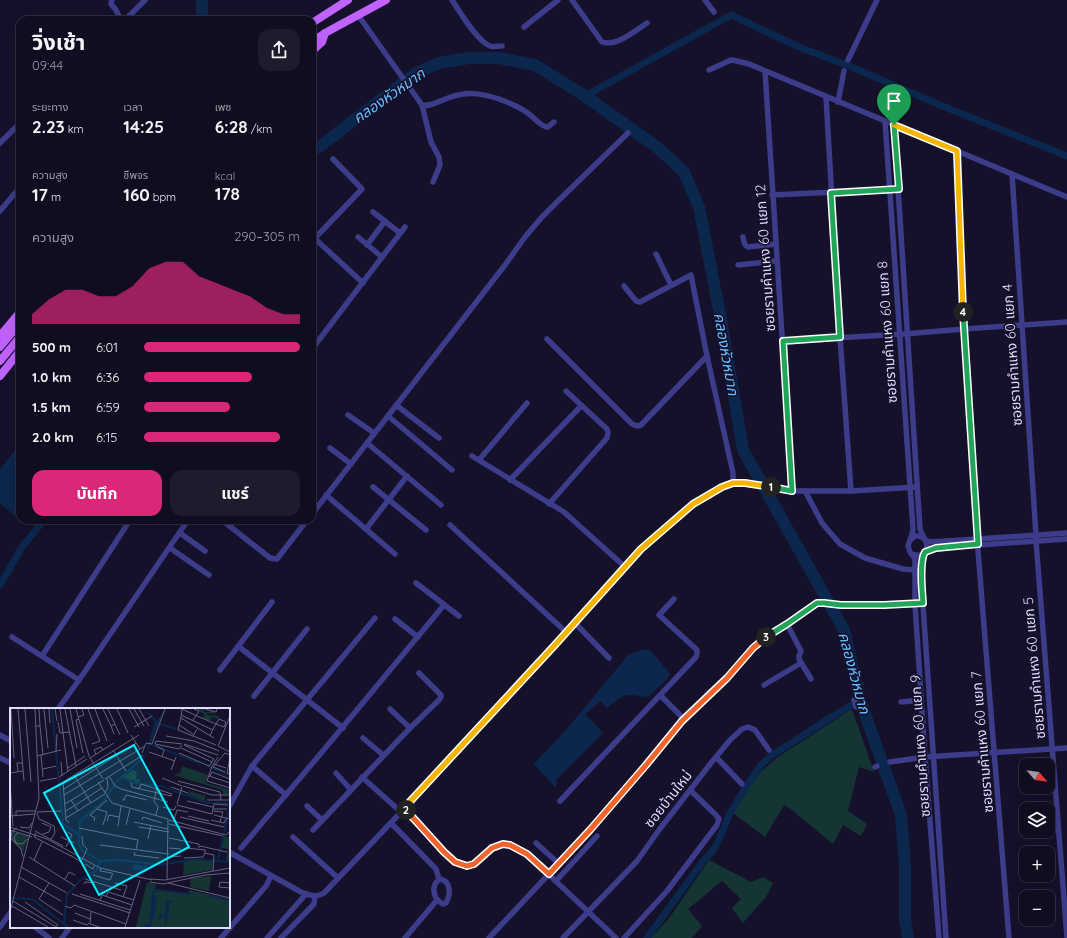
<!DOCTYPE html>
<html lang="th">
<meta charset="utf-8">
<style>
:root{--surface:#100d20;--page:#1e1b2d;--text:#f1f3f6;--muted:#9c9ca5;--line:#302d3e;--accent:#db2777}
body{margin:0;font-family:Quicksand,"Noto Sans Thai",sans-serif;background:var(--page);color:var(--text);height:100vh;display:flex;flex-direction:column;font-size:15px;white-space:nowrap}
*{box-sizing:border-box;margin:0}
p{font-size:13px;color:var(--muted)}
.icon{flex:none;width:22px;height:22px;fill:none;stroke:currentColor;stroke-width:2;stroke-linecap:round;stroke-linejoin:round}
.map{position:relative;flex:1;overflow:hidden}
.drawer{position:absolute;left:16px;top:16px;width:300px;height:508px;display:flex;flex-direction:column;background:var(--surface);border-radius:12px;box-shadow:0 4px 16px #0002,0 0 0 1px var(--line)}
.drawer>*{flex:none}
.needle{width:26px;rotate:118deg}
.controls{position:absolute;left:1019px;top:758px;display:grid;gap:8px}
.controls a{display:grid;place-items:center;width:36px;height:36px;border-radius:8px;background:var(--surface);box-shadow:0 4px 16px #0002,0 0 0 1px var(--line);font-size:20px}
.pin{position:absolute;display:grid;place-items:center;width:34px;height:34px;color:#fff;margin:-41px -17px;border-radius:50% 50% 50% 0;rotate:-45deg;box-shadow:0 0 4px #0007}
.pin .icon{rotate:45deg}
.km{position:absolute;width:20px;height:20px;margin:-10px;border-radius:50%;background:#222;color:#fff;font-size:11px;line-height:20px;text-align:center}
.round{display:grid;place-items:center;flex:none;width:42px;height:42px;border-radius:12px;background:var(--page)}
.overview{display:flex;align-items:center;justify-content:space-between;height:68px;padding:0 16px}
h1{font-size:22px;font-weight:700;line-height:30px}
.metrics{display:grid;grid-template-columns:repeat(3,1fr);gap:6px;height:68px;padding:4px 16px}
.metrics div{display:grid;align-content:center}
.metrics b{font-size:17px;font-weight:700}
.metrics small{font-size:11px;font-weight:400}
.metrics p{font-size:11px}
.chart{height:112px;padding:8px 16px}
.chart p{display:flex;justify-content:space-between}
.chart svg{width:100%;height:72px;margin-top:4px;fill:var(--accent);opacity:.7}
.button{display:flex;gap:8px;margin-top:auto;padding:8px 16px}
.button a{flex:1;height:46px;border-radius:12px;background:var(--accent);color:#fff;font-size:16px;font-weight:700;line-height:46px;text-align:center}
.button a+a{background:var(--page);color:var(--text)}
ul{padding:0 16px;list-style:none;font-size:13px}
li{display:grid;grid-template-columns:64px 48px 1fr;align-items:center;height:30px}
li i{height:10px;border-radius:5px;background:var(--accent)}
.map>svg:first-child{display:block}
</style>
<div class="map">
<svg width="1067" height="938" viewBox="0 0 1067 938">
<rect width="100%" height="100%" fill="#15112b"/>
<g fill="#143533">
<path d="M852,709L874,772L859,767L848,811L867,824L861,836L843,825L833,844L791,809L784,805L765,837L733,813L757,775L778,757Z"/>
<path d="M709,860L751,882L763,877L773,883L766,897L743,923L732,908L741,899L722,881L688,909L702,926L692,938H651L670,917Z"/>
</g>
<g fill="#0c274e">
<path d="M20,444V516H15L0,503V469Z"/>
<path d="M645,649L651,651L670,674L666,680L648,697C642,697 637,695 632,695C621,694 614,702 607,708L601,701L585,714L603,733L556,780L557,784L555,787L534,764L567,729L629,654Z"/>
</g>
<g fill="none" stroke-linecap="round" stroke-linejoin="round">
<g stroke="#0c274e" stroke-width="7">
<path d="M585,96L731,15L799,47L849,66L940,105L1067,156"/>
<path d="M0,585L22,547L44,520"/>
<path d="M647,938L704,860L712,852L718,842L730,813L748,784L761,765L771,756L830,718L860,700"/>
</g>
<g stroke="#0c274e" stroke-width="12">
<path d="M202,0V20"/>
<path d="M312,148L319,147L416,73L439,63L469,58H499L535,65L585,96L657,147L684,172L699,207L721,320L743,450L844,630L860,700L901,815L905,867V920L908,938"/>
</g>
<g stroke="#3c3c8a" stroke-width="5.5">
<path d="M112,0L111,4L116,10L119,16L116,20"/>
<path d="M452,0C460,12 477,41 490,46C493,47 498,46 502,46"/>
<path d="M572,0L602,42C616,47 635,31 647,23"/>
<path d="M705,0L714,12"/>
<path d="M358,15L422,105C431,107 439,101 448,98C467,91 480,93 499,99C510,103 520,107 529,114C533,117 542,127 547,127C549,127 552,123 554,122"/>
<path d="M125,20L145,0"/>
<path d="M524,27L558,0"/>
<path d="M848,60L877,0"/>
<path d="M709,70L731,60L737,61L749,64L1067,197"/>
<path d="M765,71L792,491"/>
<path d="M826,97L840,337L851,491"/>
<path d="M838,102L844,71"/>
<path d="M422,105L431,142L439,157L440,165L433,182"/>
<path d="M20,114L19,117L20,122"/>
<path d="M885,121L913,529L912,534L910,540"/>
<path d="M894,125L920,529L924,538"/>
<path d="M0,143L20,123"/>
<path d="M957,151L964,329L977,538L1009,938"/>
<path d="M1012,174L1036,535V541L1067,937"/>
<path d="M772,195L899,189"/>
<path d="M0,211L20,187"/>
<path d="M373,212L400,233"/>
<path d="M312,236L363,283"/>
<path d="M358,237L382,257"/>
<path d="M743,237C744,241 743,245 748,247L776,244"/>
<path d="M315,238L362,189L333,159"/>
<path d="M367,245L385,221"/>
<path d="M656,254L671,285"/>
<path d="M738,265L777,261"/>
<path d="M547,339L632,424L637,426L641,425L707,356L691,275L640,302L636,301L624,286"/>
<path d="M783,341L904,334L964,329L1067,322"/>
<path d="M312,349L405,227"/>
<path d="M707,356L733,473V483"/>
<path d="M396,405L439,438"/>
<path d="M348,415L374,433"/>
<path d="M388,416L452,470"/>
<path d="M367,443L441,505"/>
<path d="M330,448L351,464"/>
<path d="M472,456L564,512L625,567"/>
<path d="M479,460L527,403"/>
<path d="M510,480L581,406"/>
<path d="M373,487L426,530"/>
<path d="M805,491L822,523L840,544L865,558L903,569L915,570"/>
<path d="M326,495L395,554"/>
<path d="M549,504L607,438L608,433L607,429L566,391"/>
<path d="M312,514L505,265L525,237L542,217L559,200L628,133"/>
<path d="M222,520L270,558L277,559L307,520"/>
<path d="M450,525L566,632"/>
<path d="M366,529L407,476"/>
<path d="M180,533L205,551"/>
<path d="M926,541L932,542L1067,533"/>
<path d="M170,548L209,575"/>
<path d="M925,552L936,548L1067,539"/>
<path d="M924,553L922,562L923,605L946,938"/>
<path d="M912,554C924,559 931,548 924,538L918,536H915L910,540L908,546L910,552L915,559V604L925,757L939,938"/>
<path d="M416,583L459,616"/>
<path d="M395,619L418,637"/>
<path d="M575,623L609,658"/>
<path d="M787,624L801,651L799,656V659L811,679"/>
<path d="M12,637L79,680"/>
<path d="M238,646L343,728"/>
<path d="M42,656L130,520"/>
<path d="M220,670L272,602"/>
<path d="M764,685L801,663"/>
<path d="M660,695L684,719"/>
<path d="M254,696L307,629"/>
<path d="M854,700L856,707"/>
<path d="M901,702L921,700"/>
<path d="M58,709L79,680L188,520"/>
<path d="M390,709L410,728"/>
<path d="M0,735L11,741"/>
<path d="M363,738L383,755"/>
<path d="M716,757L742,784"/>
<path d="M0,758L11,763"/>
<path d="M890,762L925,757L1067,748"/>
<path d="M252,766L286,795"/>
<path d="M875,767L877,766"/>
<path d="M336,773L351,790"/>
<path d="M362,777L401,812"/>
<path d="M560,801L696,657L697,654V650L659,615L674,599"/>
<path d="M307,806L322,820"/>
<path d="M229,807L252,766L375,618"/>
<path d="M404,809C416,821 427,833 438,845C443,851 449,859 456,862C482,875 487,837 511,845C516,847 522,851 527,854L616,938"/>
<path d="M391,823L436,869L439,879"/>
<path d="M313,830L410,728L439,700L441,697V695L419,673"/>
<path d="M293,837L338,878"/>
<path d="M536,843L559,864"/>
<path d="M241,848L322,752L444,605"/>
<path d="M229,852L301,892C309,895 316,898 324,893L404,809L554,646L641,549L693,504L722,487L733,483H745L792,491H851L917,487"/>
<path d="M440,879C451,881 451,894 446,903L443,904C433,899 430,885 440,879Z"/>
<path d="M556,881L597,836"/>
<path d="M0,927L10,913"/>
<path d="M35,927L49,938"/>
<path d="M62,938L70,927"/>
<path d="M221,938L266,886L271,876"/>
<path d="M267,938L306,894"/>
<path d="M281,938L314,904L315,896"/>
<path d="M405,938L437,900"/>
<path d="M489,938L590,830L646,765L682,721L727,678L753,648L766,637L787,624L817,603H824L841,605H884L923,603"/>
<path d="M563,938L637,861L659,830L711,763L730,740L742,729L748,727L755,730L769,750"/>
<path d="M624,938L667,891L717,825L719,819L715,814L690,790"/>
</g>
<g stroke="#c062ff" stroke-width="8">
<path d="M312,23L348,0"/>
<path d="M312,42L325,33L386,0"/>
<path d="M312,51L322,42L325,33"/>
<path d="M0,336L20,312"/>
<path d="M0,347L20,323"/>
<path d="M0,361L20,337"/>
<path d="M0,376L20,351"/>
</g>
</g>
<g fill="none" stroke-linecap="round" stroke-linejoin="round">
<g stroke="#fff" stroke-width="8">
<path id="split-1" d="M771,487L792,491L783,341L840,337L831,193L899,189L894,125"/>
</g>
<g stroke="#fff" stroke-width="8">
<path id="split-2" d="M406,810L404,808L554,646L641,549L693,504L722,487L733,483H745L771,487"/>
</g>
<g stroke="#fff" stroke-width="8">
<path id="split-3" d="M406,810L444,852L455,862L467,866L474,864L492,848L503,844L510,845L527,854L549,874L590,830L646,765L682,721L727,678L753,648L766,637"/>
</g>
<g stroke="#fff" stroke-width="8">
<path id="split-4" d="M766,637L787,624L817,603H824L841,605H884L923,603C922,590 919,562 925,552L936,548L978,544L963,312"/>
</g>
<g stroke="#fff" stroke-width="8">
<path id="split-5" d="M894,125L957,151L963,312"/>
</g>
<use href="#split-1" stroke="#22a559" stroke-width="5"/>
<use href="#split-2" stroke="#f5b400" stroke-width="5"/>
<use href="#split-3" stroke="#f0652b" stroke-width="5"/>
<use href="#split-4" stroke="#22a559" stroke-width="5"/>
<use href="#split-5" stroke="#f5b400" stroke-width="5"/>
</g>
<g text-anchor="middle" stroke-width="3.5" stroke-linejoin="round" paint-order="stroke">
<g font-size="14" fill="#dedbff" stroke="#15112b">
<text transform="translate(765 258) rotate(-94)" y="5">ซอยรามคำแหง 60 แยก 12</text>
<text transform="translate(887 332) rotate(-94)" y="5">ซอยรามคำแหง 60 แยก 8</text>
<text transform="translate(1012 355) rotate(-94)" y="5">ซอยรามคำแหง 60 แยก 4</text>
<text transform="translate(1034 668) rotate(-95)" y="5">ซอยรามคำแหง 60 แยก 5</text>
<text transform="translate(982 742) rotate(-95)" y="5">ซอยรามคำแหง 60 แยก 7</text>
<text transform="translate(920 746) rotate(-94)" y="5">ซอยรามคำแหง 60 แยก 9</text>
<text transform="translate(668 799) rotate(-52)" y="5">ซอยบ้านใหม่</text>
</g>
<g font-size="15" font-style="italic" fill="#69beff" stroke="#15112b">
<text transform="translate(389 96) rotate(-35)" y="5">คลองหัวหมาก</text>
<text transform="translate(726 354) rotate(80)" y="5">คลองหัวหมาก</text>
<text transform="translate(854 673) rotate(75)" y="5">คลองหัวหมาก</text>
</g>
</g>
<g transform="translate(10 708)">
<rect width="220" height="220" fill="#15112b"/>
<path d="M187,1H194V4L204,3L205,6L197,5V7L209,8L208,11L202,9L200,13L193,10L195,7ZM172,58L198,67L196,75L220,82V86H213L212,82L164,67L170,65ZM123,62L127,64L126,71H130L129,75L113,69ZM179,83L196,88L194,94L178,88ZM0,123L18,128L13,144L1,132ZM220,124V153L216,152L218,141L211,140L213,128L218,129ZM185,151L203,152L202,162L173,167L174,153ZM201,168L199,183L180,179L181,170ZM137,174L146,176L145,181L172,185H179V182L220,191V219H126Z" fill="#143533"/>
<path d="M133,1L142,7L147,13L155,1L134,51L145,13ZM124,156L137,158L136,164L121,161ZM143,176L144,182L148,183L143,186L147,191L144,209L141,219H131L139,215ZM156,192H163L159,195V207L156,208L158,211L155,219V207L148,213L151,202V208L156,205Z" fill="#0c274e"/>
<path fill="none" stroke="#0c274e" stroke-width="2" d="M42,1L53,116L68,126M150,16L166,21M140,36L189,55M195,57L220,67M113,69L123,75L151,78L197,95H220M208,152L220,97M90,153L110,152L150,157L185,151L220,154M146,182L181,186M199,188L220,192M0,190L22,191L58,219M54,215L57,187L70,172L86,163L90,153L72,142L69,136L70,113L94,93L106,74L135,48"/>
<path fill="none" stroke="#656280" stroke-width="1" d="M1,1L4,50M8,1L14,73M15,1L21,74M34,1L38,40M39,1L40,15M45,1L47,13M50,1L58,64M55,1L66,58M60,1L67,40M66,1L79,48L93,71M78,1L90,33L82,36M85,1L97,33M93,1L101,18M98,1L110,27M107,1L118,25M119,1L129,19M124,1L134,18M129,1L139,18M172,1L187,8L206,16L214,19L216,14L209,11L203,21L200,28M172,1L171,10L204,30M195,1L206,4L207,1M171,7L203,22M220,8L208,38L220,44M68,9L74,7L72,1M171,10L169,17L183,26M69,11L66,12L73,45M183,12L189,3L184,1M48,14L50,25L59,24M169,17L168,22L183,28M26,18H30L29,1M30,18L33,47M124,19L142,8M187,21L183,28L206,37M104,26L101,18L105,16M121,27L130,41M156,28L184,33L209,43M142,36L155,1M172,36L146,33L145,36L169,41L172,37M174,36L208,47M174,37L204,51M146,38L154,42L152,49M171,40L202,54M103,42L116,63M46,43L47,26M139,44L165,53M132,45L136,35L142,36M169,45L199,58L204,51M86,46L84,42L91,39L93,42M31,47L33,69M27,48L51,42M208,49L202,58L197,73L220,80M80,50L104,35M220,50L217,65L220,66M51,54L52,68M204,56L216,60M58,60L75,48M33,61L46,58M161,62L166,49M8,63L7,55H12M215,64L203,59L215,45L220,47M0,65L13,63M64,67L81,95M99,68L105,78L111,81L158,94M199,68L220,75M200,68L202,64L220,71M49,69L77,51M152,70L172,78M95,71L133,47M0,73L3,118M30,73L47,70M168,73L210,84L211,92M88,74L102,95L158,111L157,171M121,75L122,79L161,88L162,86L131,76L129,81M173,78L202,87H220M161,79L178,85M54,81L126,35M95,85L98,79L97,70M54,87L135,38M61,92L68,103M112,92H114L116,87L137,92M197,92H220M177,93L203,99M55,96L94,72M167,96L172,79M167,97L202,106L204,96L218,97M153,99L164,102L166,98M87,101L97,92M203,101H217M56,103L92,80M204,103L213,104L210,114M27,104L51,103M27,105L29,111L44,118L45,125L41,131M146,107L148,99L144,93L147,79M204,107L220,111M0,108L25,106M6,108V103H26M178,108L199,113M170,109L214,119M56,110L95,86M132,112L133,109L152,115M159,112L216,127L220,123M164,112L167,102L178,104M201,112L214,115L216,111M84,113L85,110L80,107L87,101L97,104L93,117M97,113L99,107L109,109M124,114L158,121M32,115L41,119L39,124L33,126M59,115L56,112L53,74L129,27M159,116L213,128M116,117L120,101M108,118L111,98M0,119L37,131L90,160L142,172M10,119L19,120L22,115M129,119L159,124M7,120L2,123L1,130L11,141L13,149M69,120L128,132L126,142M0,122L22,129M25,123L53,138M8,124L4,129L6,135L12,136L18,131M26,125L24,129L61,148M51,129L64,135M159,130L189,136V140M138,131L141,117M90,137L159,146M190,138L217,144M56,139L62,127L58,124M159,140L171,141M176,140L195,142V145L204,147L203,163M125,144L124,147L149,150M60,147L71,154M19,149L65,178M159,149L171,148M174,150L193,149L195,145M24,152L32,134M72,152L77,141L73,137L72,128M75,156L83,161L84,158M11,159L57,185M91,160L90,163L102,165M83,167L100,172L103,165M9,169L51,193M55,171L59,164L65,167M75,171L111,182M140,171L155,172L220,160M140,174L153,176L195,167L220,165M39,175L29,191L53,207M105,175L117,178L113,189M158,175L220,190M220,175L210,174L209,179L220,180M74,176L75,174L85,175M62,186L120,205M70,186L120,202M96,189L98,184L124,192M90,192L92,187L122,197M3,193L46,219M15,194L48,217L46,219M2,198L38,219M55,198L61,200L64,197L116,216M0,204L29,90L25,1M81,204L80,216L89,219M65,205L80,211M63,212L77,217L79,215M115,219L130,172"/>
<path fill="#07eeff" fill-opacity="0.15" stroke="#07eeff" stroke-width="2" d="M124,37L179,139L89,187L34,85Z"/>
<rect width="220" height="220" fill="none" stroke="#dedbff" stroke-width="2"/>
</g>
</svg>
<div class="controls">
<a><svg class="needle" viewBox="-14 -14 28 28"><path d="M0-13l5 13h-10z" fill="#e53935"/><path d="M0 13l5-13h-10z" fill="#9c9ca5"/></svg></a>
<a><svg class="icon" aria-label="layers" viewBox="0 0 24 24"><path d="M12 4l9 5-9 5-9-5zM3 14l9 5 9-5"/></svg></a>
<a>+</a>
<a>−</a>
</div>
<div class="pin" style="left:894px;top:125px;background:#1e9e55"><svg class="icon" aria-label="arrive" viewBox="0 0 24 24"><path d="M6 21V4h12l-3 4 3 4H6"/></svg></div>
<b class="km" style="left:771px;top:487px">1</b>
<b class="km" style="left:406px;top:810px">2</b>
<b class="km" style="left:766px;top:637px">3</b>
<b class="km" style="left:963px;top:312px">4</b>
<section class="drawer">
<div class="overview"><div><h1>วิ่งเช้า</h1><p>09:44</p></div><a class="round"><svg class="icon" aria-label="share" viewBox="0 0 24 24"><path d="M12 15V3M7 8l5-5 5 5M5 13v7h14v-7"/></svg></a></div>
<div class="metrics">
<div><p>ระยะทาง</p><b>2.23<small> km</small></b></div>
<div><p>เวลา</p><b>14:25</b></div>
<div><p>เพซ</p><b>6:28<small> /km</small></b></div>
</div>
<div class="metrics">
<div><p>ความสูง</p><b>17<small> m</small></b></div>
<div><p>ชีพจร</p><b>160<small> bpm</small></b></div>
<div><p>kcal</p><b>178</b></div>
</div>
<div class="chart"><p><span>ความสูง</span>290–305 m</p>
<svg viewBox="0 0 160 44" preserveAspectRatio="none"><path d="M0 44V38L10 29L20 23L30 23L40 27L50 27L60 21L70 10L80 6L90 6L100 15L110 19L120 23L130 27L140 34L150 38L160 38V44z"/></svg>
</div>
<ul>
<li><b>500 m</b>6:01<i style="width:100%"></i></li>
<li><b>1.0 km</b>6:36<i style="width:69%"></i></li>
<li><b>1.5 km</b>6:59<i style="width:55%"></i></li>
<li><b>2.0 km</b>6:15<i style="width:87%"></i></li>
</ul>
<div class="button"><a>บันทึก</a><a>แชร์</a></div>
</section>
</div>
